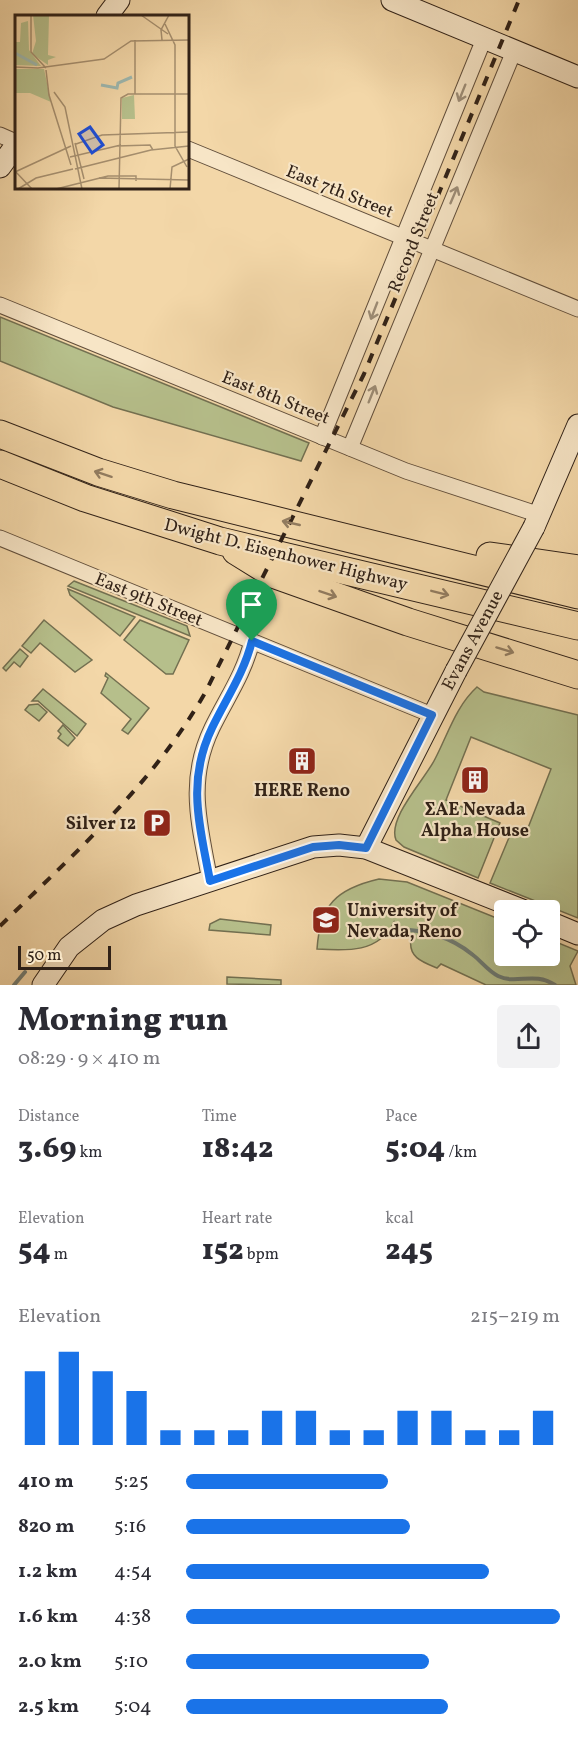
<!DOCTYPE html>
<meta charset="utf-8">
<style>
:root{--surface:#fff;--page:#f2f2f3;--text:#2b2b33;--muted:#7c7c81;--accent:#1a73e8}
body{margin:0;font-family:Vollkorn,serif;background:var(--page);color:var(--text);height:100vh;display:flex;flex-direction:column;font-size:22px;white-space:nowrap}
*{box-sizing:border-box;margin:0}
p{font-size:20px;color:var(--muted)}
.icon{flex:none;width:33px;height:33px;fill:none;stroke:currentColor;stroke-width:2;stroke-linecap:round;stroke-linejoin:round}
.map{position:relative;height:985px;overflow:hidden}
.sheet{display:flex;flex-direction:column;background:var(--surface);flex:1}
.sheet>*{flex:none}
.fabs{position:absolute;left:494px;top:900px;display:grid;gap:12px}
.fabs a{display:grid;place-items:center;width:66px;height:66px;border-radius:6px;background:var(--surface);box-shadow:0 6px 24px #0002;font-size:30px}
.scale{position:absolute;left:18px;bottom:15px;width:93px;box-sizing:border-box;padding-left:6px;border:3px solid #302117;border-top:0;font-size:16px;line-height:21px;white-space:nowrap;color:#302117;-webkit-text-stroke:4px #f7e5c6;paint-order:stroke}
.pin{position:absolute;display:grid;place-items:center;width:51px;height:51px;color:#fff;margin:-62px -26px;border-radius:50% 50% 50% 0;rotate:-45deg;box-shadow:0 0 6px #0007}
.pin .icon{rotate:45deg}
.round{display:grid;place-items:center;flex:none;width:63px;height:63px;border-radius:6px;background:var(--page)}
.summary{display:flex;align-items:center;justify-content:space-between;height:102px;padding:0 18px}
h1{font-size:33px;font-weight:800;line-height:45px}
.stats{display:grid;grid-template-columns:repeat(3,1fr);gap:9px;height:102px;padding:6px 18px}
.stats div{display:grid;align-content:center}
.stats b{font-size:30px;font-weight:800}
.stats small{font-size:16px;font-weight:400}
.stats p{font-size:16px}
.chart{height:168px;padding:12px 18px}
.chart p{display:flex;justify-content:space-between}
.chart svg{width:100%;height:108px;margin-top:6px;stroke:var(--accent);stroke-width:6}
ul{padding:0 18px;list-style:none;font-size:20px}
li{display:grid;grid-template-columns:96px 72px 1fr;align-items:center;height:45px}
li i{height:15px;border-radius:8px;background:var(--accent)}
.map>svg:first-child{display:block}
</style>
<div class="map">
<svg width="578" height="985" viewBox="0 0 578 985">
<rect width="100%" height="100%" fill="#f3d7a8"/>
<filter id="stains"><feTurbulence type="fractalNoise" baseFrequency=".00333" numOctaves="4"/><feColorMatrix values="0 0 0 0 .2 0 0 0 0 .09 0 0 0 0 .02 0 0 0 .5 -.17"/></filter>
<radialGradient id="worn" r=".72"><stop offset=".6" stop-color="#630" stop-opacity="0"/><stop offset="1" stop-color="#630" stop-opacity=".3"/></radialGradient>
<g fill="#b6bf8b" stroke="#737051" stroke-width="1.5">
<path d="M0,317L309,443L301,461L113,407L0,361Z"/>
<path d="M74,581L187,626L190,636L68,586Z"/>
<path d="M68,589L135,617L120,636L70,595Z"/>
<path d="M44,620L92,660L75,672L40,643L31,653L22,646Z"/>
<path d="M140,620L189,640L173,674H166L124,640Z"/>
<path d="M20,649L28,656L20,667L14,662L6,671L3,668Z"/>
<path d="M106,673L149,708L128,734L122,730L131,719L101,693L108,678L105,676Z"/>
<path d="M477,687L484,692L578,715V918L490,883L513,828L526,833L551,769L471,737L446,800L500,823L478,878L404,847L396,840C387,818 426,778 435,759C448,734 456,706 477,687Z"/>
<path d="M43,689L86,724L77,736L38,701H32Z"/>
<path d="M38,704L47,712L39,721L25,710L29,705Z"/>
<path d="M63,725L75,738L68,746L58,738L61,734L58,731Z"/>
<path d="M379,879L407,882L504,921V956H549V939L578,951L570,966L576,985H486L441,964L437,968C422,962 408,957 411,939L396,929L394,922C379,953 347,951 317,949C320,905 336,889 379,879Z"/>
<path d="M220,919L271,925L270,935L209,930L210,924Z"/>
<path d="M227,977L281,980V985L227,984Z"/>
</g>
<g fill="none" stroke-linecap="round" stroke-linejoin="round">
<g stroke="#717c73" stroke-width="4">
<path d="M396,929C425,930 450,936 473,955C481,961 488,971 498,976C517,985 534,971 555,985"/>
<path d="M14,985L25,972"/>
</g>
<g stroke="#614e3b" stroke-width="17">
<g id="street">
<path d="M0,135L16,142"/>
<path d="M188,149L578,309"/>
<path d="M0,305L406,471L540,515"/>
<path d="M322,437L484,39"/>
<path d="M350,448L514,51"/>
<path d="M0,538L432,715"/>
<path d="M210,881C200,826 186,782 212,728C226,699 244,674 252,641"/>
</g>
</g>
<g stroke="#302117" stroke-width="23">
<g id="secondary">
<path d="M392,0L578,77"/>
<path d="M107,16L119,0"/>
<path d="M0,167L16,145"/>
<path d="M534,527L578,425"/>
<path d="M366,848L456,671"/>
<path d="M549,922L578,934"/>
<path d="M43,985L69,947L103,920L136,905L313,847L339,845L366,848L522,910"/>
</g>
</g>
<g stroke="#302117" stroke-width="29">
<g id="highway">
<path d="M0,434L98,472L173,495L578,595"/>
<path d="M0,464L85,498L220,541L578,626"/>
<path d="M236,551L273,574L408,622L578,675"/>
<path d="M490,556L578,569"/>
</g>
</g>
<use href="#street" stroke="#f7e5c6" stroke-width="15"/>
<use href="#secondary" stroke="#f7e5c6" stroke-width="21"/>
<use href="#highway" stroke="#f3d7a8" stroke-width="27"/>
<path stroke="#302117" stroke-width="4" stroke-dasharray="10 10" stroke-linecap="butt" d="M0,926C75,853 152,785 205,693L364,374L519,0"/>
<g stroke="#302117" stroke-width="23" stroke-linecap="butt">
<path id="secondary-bridge" d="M456,671L534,527"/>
</g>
<use href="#secondary-bridge" stroke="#f7e5c6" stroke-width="21"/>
</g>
<defs><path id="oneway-shaft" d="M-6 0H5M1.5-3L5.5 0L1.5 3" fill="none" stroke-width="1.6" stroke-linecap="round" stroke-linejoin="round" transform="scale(1.5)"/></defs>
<g stroke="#9d8d77">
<use href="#oneway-shaft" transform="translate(462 93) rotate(112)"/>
<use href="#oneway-shaft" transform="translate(454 195) rotate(-67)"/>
<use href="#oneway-shaft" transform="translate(374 311) rotate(111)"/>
<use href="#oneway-shaft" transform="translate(372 394) rotate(-68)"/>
</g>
<g stroke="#927c60">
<use href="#oneway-shaft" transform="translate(103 474) rotate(-162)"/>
<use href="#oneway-shaft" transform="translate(291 523) rotate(-167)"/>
<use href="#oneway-shaft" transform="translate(440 593) rotate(14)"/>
<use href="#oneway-shaft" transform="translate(328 594) rotate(19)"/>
<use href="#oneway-shaft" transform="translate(505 650) rotate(17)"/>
</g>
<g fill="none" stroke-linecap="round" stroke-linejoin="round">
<g stroke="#fff" stroke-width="12">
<path id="route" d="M252,641L432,715L366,848L339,845L313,847L210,881C200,826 186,782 212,728C226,699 244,673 252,641Z"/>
</g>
<use href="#route" stroke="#1a73e8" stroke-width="8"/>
</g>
<defs>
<g id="building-square" transform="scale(1.5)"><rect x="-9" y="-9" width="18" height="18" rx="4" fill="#8f2418" stroke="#f7e5c6"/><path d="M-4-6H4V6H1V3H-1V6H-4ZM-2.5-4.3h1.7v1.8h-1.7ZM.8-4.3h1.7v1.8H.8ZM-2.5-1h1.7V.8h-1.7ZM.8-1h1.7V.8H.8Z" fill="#fff"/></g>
<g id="parking-square" transform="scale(1.5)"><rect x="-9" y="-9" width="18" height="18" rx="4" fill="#8f2418" stroke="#f7e5c6"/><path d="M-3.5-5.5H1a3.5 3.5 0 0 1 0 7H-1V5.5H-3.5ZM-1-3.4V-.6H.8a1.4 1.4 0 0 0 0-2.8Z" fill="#fff"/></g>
<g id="university-square" transform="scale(1.5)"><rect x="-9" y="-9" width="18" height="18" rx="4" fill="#8f2418" stroke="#f7e5c6"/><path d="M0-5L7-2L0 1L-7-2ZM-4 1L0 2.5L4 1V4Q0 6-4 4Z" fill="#fff"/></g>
</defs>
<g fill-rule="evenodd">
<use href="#building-square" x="302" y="761"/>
<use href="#building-square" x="475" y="780"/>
<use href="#parking-square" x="157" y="823"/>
<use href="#university-square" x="326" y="920"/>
</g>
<g text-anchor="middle" stroke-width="4.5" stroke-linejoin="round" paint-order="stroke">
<g font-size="18" fill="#302117" stroke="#f7e5c6">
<text transform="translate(340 191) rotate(22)" y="6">East 7th Street</text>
<text transform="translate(413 242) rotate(-68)" y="6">Record Street</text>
<text transform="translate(276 397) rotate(22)" y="6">East 8th Street</text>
<text transform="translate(286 554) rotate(14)" y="6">Dwight D. Eisenhower Highway</text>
<text transform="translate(149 599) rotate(22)" y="6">East 9th Street</text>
<text transform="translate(472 640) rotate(-62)" y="6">Evans Avenue</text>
</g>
<g font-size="18" font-weight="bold" fill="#302117" stroke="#f7e5c6">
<text x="302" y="796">HERE Reno</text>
<text x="475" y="815">ΣΑΕ Nevada<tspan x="475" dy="21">Alpha House</tspan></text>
<text x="136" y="829" text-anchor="end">Silver 12</text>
<text x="347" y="916" text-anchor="start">University of<tspan x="347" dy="21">Nevada, Reno</tspan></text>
</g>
</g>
<g transform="translate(15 15)">
<rect width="174" height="174" fill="#f3d7a8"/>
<path d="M18,0H34L33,40L41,42L33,45V50L17,39L21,26ZM13,6L14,35L26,51L0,50V27H5L6,8ZM0,54H29L36,87L15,78H0ZM119,80L120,104H107V83Z" fill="#b6bf8b"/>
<path fill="none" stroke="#9db8b0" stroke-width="3" d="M0,38L22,50M86,70L102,73L103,68L117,62"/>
<path fill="none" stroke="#a58e6e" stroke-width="1.5" d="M16,0V37L31,53M126,0L153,19M150,9L160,30V131L172,152M147,25L146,15L154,0M0,52L23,53L89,44L116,26L174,25M31,55L34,80L56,150M39,77L50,92L67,174M120,79V25M60,128L69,164M61,129L87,120L174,117M102,131L135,130L138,135M55,142L106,130M60,154L136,135L174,131M0,156L17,174M0,157L56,131M84,163L173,165M3,174L21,163L58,154M41,174L93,161H121V166M104,174L106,83L113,79H174M155,174L157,152L174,144"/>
<path fill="#1d4ed8" fill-opacity="0.15" stroke="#1d4ed8" stroke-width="3" d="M75,112L88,130L77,138L64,119Z"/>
<rect width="174" height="174" fill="none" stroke="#302117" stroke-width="3"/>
</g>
<rect width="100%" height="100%" filter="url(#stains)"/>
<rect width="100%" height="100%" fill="url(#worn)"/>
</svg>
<div class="fabs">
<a><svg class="icon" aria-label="locate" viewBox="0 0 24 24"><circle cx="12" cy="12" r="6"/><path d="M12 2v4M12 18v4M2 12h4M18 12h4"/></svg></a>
</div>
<div class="scale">50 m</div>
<div class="pin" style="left:252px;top:641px;background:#1e9e55"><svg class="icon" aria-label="arrive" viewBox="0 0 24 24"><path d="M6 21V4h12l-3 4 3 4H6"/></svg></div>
</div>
<section class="sheet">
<div class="summary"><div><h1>Morning run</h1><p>08:29 · 9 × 410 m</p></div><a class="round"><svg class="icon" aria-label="share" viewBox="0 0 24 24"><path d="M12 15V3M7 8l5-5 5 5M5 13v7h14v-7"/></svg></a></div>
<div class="stats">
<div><p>Distance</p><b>3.69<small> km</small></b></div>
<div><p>Time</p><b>18:42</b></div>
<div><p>Pace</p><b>5:04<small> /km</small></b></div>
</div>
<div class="stats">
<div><p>Elevation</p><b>54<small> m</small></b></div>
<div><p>Heart rate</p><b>152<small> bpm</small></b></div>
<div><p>kcal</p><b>245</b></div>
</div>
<div class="chart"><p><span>Elevation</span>215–219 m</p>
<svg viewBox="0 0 160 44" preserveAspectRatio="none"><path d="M5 44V14M15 44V6M25 44V14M35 44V22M45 44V38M55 44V38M65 44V38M75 44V30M85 44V30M95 44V38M105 44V38M115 44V30M125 44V30M135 44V38M145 44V38M155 44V30"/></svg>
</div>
<ul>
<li><b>410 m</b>5:25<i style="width:54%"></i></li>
<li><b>820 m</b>5:16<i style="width:60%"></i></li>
<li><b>1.2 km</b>4:54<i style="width:81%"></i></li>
<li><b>1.6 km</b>4:38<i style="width:100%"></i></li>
<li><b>2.0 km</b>5:10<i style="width:65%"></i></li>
<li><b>2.5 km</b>5:04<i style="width:70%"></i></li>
</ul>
</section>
